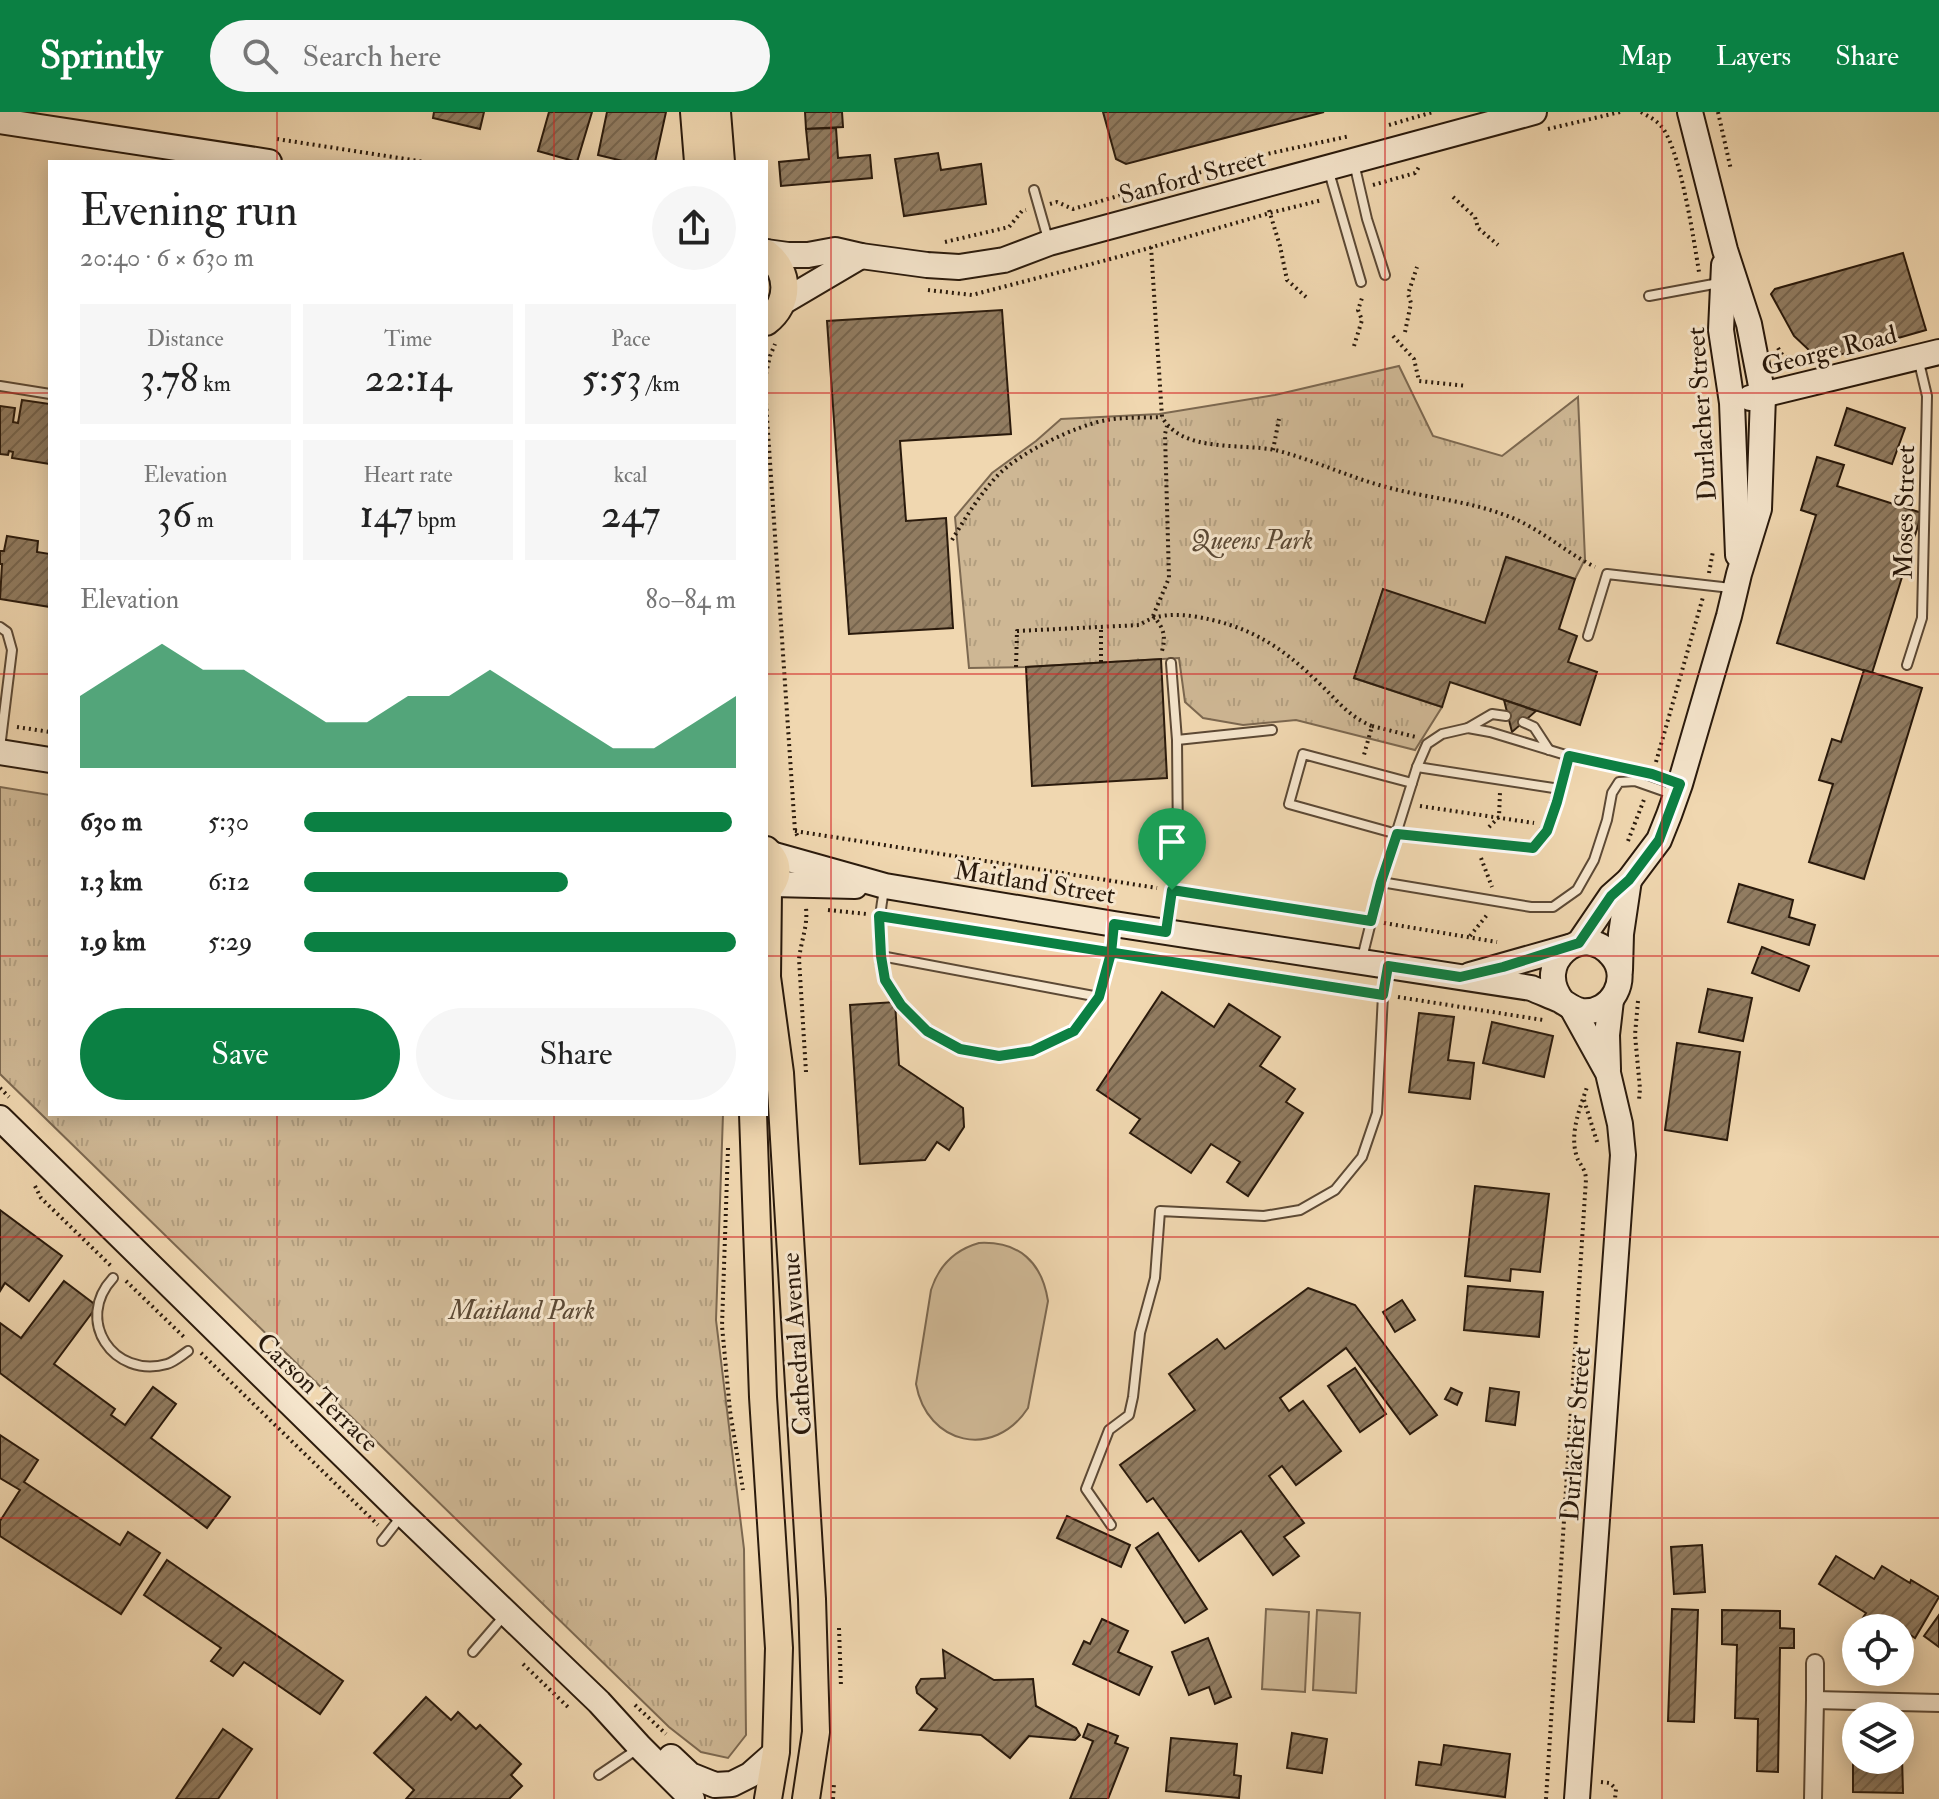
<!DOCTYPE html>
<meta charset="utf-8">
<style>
:root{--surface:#fff;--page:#f6f6f6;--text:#222;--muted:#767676;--accent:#0b8043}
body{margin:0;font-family:"IM FELL Double Pica",serif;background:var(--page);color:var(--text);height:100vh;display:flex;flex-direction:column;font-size:30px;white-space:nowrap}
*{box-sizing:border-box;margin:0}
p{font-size:26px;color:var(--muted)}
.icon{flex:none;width:44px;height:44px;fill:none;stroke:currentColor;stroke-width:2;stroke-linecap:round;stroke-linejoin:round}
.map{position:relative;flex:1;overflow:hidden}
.sheet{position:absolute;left:48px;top:48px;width:720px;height:956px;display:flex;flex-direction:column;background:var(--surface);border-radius:0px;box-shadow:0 4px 20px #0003}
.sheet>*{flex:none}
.fabs{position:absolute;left:1842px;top:1502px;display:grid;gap:16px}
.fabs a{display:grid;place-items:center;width:72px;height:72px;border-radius:50%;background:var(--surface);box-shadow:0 4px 20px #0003;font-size:40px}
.pin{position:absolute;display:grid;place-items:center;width:68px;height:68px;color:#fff;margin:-82px -34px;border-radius:50% 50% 50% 0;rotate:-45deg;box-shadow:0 0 8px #0007}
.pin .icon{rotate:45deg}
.round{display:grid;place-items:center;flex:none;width:84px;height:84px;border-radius:42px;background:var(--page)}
.overview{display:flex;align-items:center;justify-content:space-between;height:136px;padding:0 32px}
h1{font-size:44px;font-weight:600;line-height:60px}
.figures{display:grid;grid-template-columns:repeat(3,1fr);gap:12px;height:136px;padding:8px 32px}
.figures div{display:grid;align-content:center;border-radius:0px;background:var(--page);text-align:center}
.figures b{font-size:40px;font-weight:600}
.figures small{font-size:22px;font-weight:400}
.figures p{font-size:22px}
.chart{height:224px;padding:16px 32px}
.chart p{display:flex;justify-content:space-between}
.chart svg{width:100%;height:144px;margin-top:8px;fill:var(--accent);opacity:.7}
.button{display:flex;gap:16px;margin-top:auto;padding:16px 32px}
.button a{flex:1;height:92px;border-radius:48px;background:var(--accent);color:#fff;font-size:32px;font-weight:600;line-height:92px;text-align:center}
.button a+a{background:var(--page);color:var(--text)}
ul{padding:0 32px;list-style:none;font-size:26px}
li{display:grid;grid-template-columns:128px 96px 1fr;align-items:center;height:60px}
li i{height:20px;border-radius:10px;background:var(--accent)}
header{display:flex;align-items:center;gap:48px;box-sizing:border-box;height:112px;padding:0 40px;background:var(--accent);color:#fff}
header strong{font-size:38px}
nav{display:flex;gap:44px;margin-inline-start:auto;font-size:28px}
.search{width:560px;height:72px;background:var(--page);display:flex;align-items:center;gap:20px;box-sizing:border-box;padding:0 28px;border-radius:44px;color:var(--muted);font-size:30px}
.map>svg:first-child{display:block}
</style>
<header>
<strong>Sprintly</strong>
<div class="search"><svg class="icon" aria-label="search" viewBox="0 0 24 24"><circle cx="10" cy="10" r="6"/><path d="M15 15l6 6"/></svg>Search here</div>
<nav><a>Map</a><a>Layers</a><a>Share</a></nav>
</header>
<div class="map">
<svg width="1939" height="1687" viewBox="0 0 1939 1687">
<defs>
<pattern id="park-tufts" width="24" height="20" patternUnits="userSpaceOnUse" patternTransform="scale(2)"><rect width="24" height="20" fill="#ceb794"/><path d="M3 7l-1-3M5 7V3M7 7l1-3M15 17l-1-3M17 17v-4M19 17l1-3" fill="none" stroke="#b19d7e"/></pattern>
<pattern id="building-hatch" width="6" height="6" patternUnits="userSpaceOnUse" patternTransform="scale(2)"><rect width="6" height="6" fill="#917c61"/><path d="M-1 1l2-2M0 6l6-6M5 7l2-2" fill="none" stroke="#77654e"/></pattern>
</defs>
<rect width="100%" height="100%" fill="#f0d7b0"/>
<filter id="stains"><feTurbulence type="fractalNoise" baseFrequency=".0025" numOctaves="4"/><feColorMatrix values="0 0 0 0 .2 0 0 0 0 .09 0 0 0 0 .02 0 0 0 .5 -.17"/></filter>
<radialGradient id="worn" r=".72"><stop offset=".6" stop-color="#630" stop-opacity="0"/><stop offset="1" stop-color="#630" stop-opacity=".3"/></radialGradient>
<g fill="#ceb794" stroke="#7c6850" stroke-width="2">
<path d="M979,1131C1019,1129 1042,1150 1048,1189L1028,1296C994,1348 927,1333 916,1272L931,1178C939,1153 954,1138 979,1131Z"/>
<path d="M1266,1497L1309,1500L1305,1580L1262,1577Z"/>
<path d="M1317,1498L1360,1501L1356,1581L1313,1578Z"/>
</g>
<g fill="url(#park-tufts)" stroke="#7c6850" stroke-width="2">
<path d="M1399,254L1433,324L1502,344L1578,285L1585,447L1575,467L1507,445L1485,511L1383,478L1354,566L1442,595L1415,638L1296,608L1243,613L1203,606L1185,590L1179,546L1026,555L969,556L955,405L992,361L1036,329L1061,307L1159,302L1275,283Z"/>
<path d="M0,675L50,683V1002H723L716,1208L744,1437L746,1623L728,1646L701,1640L669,1615L0,962Z"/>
</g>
<g fill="url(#building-hatch)" stroke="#2a1a0c" stroke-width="2">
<path d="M434,0H484L480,17L433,6Z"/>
<path d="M549,0H592L577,50L538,39Z"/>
<path d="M607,0H666L655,50H627L598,43Z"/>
<path d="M805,0H842L843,15L806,17Z"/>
<path d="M1103,0H1324L1126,52L1116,47Z"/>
<path d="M836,16L838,46L870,43L872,66L781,74L779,50L809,47L806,17Z"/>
<path d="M938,41L941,58L981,52L986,92L904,104L895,47Z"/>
<path d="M1903,141L1926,218L1825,247L1812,241L1794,224L1771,182L1775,177Z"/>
<path d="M1002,198L1011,322L900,329L906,409L946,406L953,516L849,522L827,209Z"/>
<path d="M22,288L50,292V352L12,346L13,340L9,339L8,343L0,342V294L15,296L13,310L18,311Z"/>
<path d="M1847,296L1905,316L1892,352L1835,333Z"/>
<path d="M1817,345L1844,353L1837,374L1922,401L1872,561L1777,531L1816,403L1801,398Z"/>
<path d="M7,424L38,429L37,440L50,442V495L0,487L2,452H0V439H4Z"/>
<path d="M1506,445L1575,467L1559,517L1577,524L1568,550L1597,560L1580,613L1450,570L1442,595L1354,566L1383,477L1485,511Z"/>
<path d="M1161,547L1167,666L1032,674L1026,555Z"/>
<path d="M1864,558L1922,576L1864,767L1809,750L1833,672L1819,668L1832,627L1841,630Z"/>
<path d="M1504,588L1536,599L1512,620Z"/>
<path d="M1739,772L1793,788L1789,805L1815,813L1809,833L1728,810Z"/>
<path d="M1762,835L1809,854L1799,879L1752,861Z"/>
<path d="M1708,877L1752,886L1743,929L1699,920Z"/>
<path d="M1162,880L1214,915L1229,892L1280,925L1260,954L1295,977L1286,990L1303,1001L1248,1084L1227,1070L1240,1050L1211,1032L1191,1061L1130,1021L1140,1007L1097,978Z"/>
<path d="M895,890L899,953L963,996L964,1015L949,1038L937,1030L925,1048L860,1052L850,893Z"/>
<path d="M1419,901L1454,905L1448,948L1474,951L1470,987L1409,980Z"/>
<path d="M1492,910L1553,924L1544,965L1483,951Z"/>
<path d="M1677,931L1740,940L1727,1028L1665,1018Z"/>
<path d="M1475,1074L1549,1082L1540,1160L1511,1157L1510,1169L1465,1164Z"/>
<path d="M0,1098L62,1144L29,1189L5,1171L0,1179Z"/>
<path d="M64,1169L97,1194L54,1252L115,1297L111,1303L125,1313L153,1275L176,1292L151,1326L230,1385L207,1416L0,1261V1211L21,1226Z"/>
<path d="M1468,1174L1543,1180L1539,1225L1464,1218Z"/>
<path d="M1308,1176L1355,1193L1437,1303L1410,1322L1346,1236L1280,1286L1289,1299L1303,1289L1341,1339L1296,1373L1282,1354L1269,1364L1304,1411L1284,1425L1299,1444L1273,1463L1241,1419L1199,1449L1153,1386L1147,1390L1120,1353L1195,1298L1169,1262L1217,1227L1225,1237Z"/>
<path d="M1402,1188L1415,1208L1395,1220L1383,1200Z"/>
<path d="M1355,1256L1386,1302L1360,1320L1328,1274Z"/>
<path d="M1451,1276L1462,1281L1457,1293L1445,1287Z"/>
<path d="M1490,1276L1519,1280L1515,1313L1486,1309Z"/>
<path d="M0,1323L38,1348L24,1370L120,1433L128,1420L160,1441L121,1502L0,1424V1409L20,1378L0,1366Z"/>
<path d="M1067,1404L1130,1433L1121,1455L1057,1426Z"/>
<path d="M1158,1421L1207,1497L1185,1511L1136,1436Z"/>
<path d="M1702,1433L1705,1480L1674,1482L1671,1435Z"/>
<path d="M1836,1444L1874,1467L1882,1454L1910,1471L1911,1468L1939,1485L1915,1526L1900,1516H1866L1859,1512L1866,1501L1819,1472Z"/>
<path d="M167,1448L343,1569L320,1602L244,1550L233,1564L211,1549L221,1536L144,1483Z"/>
<path d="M1672,1497L1698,1498L1694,1610L1668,1609Z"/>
<path d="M1722,1498L1780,1499V1516L1794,1517V1536H1780L1778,1660L1757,1659L1758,1607L1735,1606L1737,1533L1722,1532Z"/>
<path d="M1939,1503V1535L1924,1524Z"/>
<path d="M1102,1507L1128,1519L1118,1540L1152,1555L1139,1583L1073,1552L1084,1529L1090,1532Z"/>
<path d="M1208,1526L1231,1585L1215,1592L1209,1575L1189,1583L1172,1540Z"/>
<path d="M943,1538L994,1568L1033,1567L1036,1594L1076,1616L1080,1623L1075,1628L1029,1624L1010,1646L981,1623L920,1618L937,1597L917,1581L916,1575L921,1567L945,1566Z"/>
<path d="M426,1585L451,1608L458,1600L476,1617L480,1613L521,1652L511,1663L522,1674L509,1687H406L414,1678L374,1641Z"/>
<path d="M1088,1612L1118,1624L1115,1631L1128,1636L1108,1687H1070L1093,1629L1083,1625Z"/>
<path d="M223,1617L252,1637L218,1687H176Z"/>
<path d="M1292,1621L1327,1627L1322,1661L1287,1656Z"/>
<path d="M1171,1626L1237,1632L1234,1663L1241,1664L1239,1686L1166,1679Z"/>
<path d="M1444,1633L1510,1642L1505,1685L1416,1673L1419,1650L1441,1653Z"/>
<path d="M1853,1644H1856V1648H1900V1644H1902L1903,1681L1853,1680Z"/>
</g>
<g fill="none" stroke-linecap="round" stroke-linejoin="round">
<g stroke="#5c4935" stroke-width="12">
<g id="lane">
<path d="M1354,51L1367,107L1385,163"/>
<path d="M1329,60L1361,170"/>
<path d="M1034,78L1048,127"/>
<path d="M1649,184L1719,171"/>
<path d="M0,274L50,282"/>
<path d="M0,515L7,520L12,538L0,636"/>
<path d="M1588,524L1607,462L1731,476"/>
<path d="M1907,553L1922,506L1927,284L1918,246"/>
<path d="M1523,610L1534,615L1549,638"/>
<path d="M1468,616L1492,602L1506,604"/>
<path d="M1177,628L1272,618"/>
<path d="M1417,655L1560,677"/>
<path d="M1412,671L1303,642L1289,692L1397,722L1533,736L1548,714L1569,644"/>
<path d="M1381,770L1531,795H1553L1577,778L1594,748L1607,708L1612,681L1619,670L1635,669L1672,682"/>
<path d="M884,778C879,806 874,842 886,869C891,881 901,893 911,903C950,941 997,956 1049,931C1057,927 1069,923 1076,917C1102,890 1110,853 1114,817"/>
<path d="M1167,815L1178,735L1177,628L1171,551"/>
<path d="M881,844L1099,885"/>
<path d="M1362,846L1381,770L1417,655L1427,632L1442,622L1468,616L1490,620L1569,644L1652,662L1679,672"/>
<path d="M113,1166C74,1208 113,1267 167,1252C174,1250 182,1243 188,1239"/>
<path d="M1111,1413L1086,1377L1109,1318L1129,1303L1133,1285L1140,1221L1155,1166L1160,1099L1264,1104L1300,1098L1335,1078L1362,1045L1377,1001L1383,883L1388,855"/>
<path d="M382,1429L400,1406"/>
<path d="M473,1540L504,1504"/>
<path d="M599,1663L636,1638"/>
</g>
</g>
<g stroke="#5c4935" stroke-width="20">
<g id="street">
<path d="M1815,1551V1588"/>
<path d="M1813,1687L1815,1588L1939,1591"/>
</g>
</g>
<g stroke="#2a1a0c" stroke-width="28">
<g id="secondary">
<path d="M0,9L269,50"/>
<path d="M766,140L788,143H808L835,138L861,144L927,153L959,155L1004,148L1049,131L1534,0"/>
<path d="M1724,153L1721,218L1732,291L1738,443"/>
<path d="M783,190L861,144"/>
<path d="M1750,286L1939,240"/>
<path d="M0,640L50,648"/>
<path d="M771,742L885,774L1114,812L1531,876C1541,880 1550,884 1560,888C1567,892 1574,898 1582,899C1612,902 1631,866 1612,844C1583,808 1531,851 1563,890"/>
<path d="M773,772L855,774"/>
<path d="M1579,831L1611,784L1629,768L1659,728L1669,703L1680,672L1729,504L1739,462L1759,397L1763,284L1749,212L1725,138L1690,0"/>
<path d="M1620,858L1621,822L1629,768"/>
<path d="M1470,863L1569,835"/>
<path d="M1572,896L1608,961L1620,1012L1623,1043L1577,1687"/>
<path d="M1608,957L1607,923L1611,888"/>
<path d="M0,1006L403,1402L599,1590L640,1635L692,1687"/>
<path d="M671,1645L690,1663L715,1673L732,1672L750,1663L776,1640"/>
</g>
</g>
<g stroke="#2a1a0c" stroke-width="30">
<g id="primary">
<path d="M694,0L698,50"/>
<path d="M717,0L721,50"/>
<path d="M766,141C790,159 791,191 766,210"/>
<path d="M766,738C780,751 780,766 766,779"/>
<path d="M768,778L767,865L780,961L812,1487L816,1620L806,1687"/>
<path d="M753,1002L763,1285L779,1536L776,1640L768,1687"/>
</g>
</g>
<g stroke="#2a1a0c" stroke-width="4" stroke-dasharray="2 4" stroke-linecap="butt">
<path d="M1641,0C1648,4 1656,8 1661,14C1680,35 1694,129 1699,160"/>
<path d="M1718,0L1731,58"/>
<path d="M1389,13L1433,0"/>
<path d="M1548,17L1620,0"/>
<path d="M277,27L425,50"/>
<path d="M1373,73L1415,61L1419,55"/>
<path d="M1453,85L1475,105L1478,116L1498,133"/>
<path d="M1050,92L1057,90L1073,97L1253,45L1350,24"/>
<path d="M1269,98L1280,134L1287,168L1306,185"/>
<path d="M945,130L1009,115L1022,99L1026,98"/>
<path d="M1151,135L1162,305C1182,341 1240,331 1275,338C1311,347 1344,363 1379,373C1423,386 1468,388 1510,405C1541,417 1565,440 1595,455"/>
<path d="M928,178L972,183L1118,145L1270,101L1322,88"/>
<path d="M1405,220L1411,191L1408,182L1417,155"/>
<path d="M1393,224L1414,247L1419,269L1467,274"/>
<path d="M1354,234L1362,208L1358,198L1363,183"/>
<path d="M1778,236L1783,244L1795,250"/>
<path d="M766,262L770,244L775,232"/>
<path d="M766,291L795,719L799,727"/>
<path d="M1273,338L1279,307"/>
<path d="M952,428C966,405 980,382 998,363C1019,341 1077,313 1107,308C1124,305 1144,306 1162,305"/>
<path d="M1709,461L1713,439"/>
<path d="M1153,504L1169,466L1165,322L1167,314"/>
<path d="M1153,504C1164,516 1166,524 1162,539L1163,541"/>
<path d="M1101,550V515"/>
<path d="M1016,555L1017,519L1140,513C1154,502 1174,502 1192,504C1248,513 1280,533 1320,572C1337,588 1349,605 1372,614L1364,643"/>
<path d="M1372,614L1416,625"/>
<path d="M17,615L50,620"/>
<path d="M1656,650L1703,485"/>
<path d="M1420,694L1534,711"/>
<path d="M1489,715L1499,705L1500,680"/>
<path d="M795,719L1157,776"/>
<path d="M1628,729L1645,685"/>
<path d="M1481,746L1492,775"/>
<path d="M1186,780L1359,807"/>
<path d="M828,798L867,802"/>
<path d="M892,806L1097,838"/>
<path d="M1384,811L1497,830"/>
<path d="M1470,824L1487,803"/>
<path d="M1125,843L1369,880"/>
<path d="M1398,885L1543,908"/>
<path d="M1638,889L1635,923L1640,977L1639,988"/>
<path d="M806,960L799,847C801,829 808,814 806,796"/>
<path d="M0,976L9,985"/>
<path d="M1584,988L1598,1033"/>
<path d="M728,1036L722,1214L730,1299L743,1378"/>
<path d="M35,1074L41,1086L111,1154"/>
<path d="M126,1169L186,1227"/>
<path d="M201,1241L378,1413"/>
<path d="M839,1516L841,1575"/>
<path d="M523,1552L569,1596"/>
<path d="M635,1593L666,1622"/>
<path d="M1601,1670L1610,1671L1616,1677L1615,1687"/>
<path d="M833,1687L834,1671"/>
<path d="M1546,1687L1586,1067C1585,1054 1578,1052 1576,1042C1570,1020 1580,996 1587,975"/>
</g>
<use href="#lane" stroke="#f5e5cc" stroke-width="8"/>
<use href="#street" stroke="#f5e5cc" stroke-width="16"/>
<use href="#secondary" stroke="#f5e5cc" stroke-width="24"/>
<use href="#primary" stroke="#f0d7b0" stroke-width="26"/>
</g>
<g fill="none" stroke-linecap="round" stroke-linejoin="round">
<g stroke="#fff" stroke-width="16">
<path id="route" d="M1172,778L1166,820L1114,812L1111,841L1099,885L1074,919L1032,939L999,944L960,937L927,919L901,893L885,868L881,844L879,804L1383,883L1388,854L1460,865L1503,855L1579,831L1611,784L1629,768L1659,728L1680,672L1652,662L1569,644L1557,690L1547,719L1533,736L1397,722L1381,770L1371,809L1172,778"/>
</g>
<use href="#route" stroke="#0b8043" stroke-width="10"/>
</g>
<path fill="none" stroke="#d62828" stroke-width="2" stroke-opacity="0.55" d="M277,0V50M554,0V50M831,0V1687M1108,0V1687M1385,0V1687M1662,0V1687M0,281H50M766,281H1939M0,562H50M766,562H1939M0,844H50M766,844H1939M277,1002V1687M554,1002V1687M0,1125H1939M0,1406H1939"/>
<g text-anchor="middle" stroke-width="6" stroke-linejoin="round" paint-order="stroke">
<g font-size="26" fill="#2a1a0c" stroke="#f5e5cc">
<text transform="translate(1192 64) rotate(-15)" y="9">Sanford Street</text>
<text transform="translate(1829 238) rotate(-14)" y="9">George Road</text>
<text transform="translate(1701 302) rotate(-94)" y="9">Durlacher Street</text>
<text transform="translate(1904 400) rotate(-89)" y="9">Moses Street</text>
<text transform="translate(1035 770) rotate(9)" y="9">Maitland Street</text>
<text transform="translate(796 1232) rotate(-94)" y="9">Cathedral Avenue</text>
<text transform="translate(318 1280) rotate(44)" y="9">Carson Terrace</text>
<text transform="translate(1575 1322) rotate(-86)" y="9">Durlacher Street</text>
</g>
<g font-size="26" font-style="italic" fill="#5b4935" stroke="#f5e5cc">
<text x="1252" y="437">Queens Park</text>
<text x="522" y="1207">Maitland Park</text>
</g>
</g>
<rect width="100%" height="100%" filter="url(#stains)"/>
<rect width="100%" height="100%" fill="url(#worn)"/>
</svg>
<div class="fabs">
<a><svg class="icon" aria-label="locate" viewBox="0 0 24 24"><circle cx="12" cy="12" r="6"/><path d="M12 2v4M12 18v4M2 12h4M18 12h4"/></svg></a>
<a><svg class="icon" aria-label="layers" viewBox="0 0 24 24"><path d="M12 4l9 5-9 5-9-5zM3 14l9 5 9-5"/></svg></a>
</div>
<div class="pin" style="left:1172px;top:778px;background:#1e9e55"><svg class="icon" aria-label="arrive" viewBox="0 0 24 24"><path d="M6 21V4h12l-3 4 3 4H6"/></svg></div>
<section class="sheet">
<div class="overview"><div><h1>Evening run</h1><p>20:40 · 6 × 630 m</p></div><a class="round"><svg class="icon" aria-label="share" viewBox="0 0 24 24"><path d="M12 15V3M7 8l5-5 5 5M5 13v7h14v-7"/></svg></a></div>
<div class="figures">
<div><p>Distance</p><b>3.78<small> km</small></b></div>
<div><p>Time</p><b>22:14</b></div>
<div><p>Pace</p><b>5:53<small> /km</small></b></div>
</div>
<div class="figures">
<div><p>Elevation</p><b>36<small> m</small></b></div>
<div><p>Heart rate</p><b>147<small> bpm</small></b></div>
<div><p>kcal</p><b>247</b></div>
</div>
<div class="chart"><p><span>Elevation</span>80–84 m</p>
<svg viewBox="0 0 160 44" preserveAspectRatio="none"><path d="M0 44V22L10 14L20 6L30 14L40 14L50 22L60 30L70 30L80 22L90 22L100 14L110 22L120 30L130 38L140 38L150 30L160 22V44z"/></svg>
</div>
<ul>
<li><b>630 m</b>5:30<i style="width:99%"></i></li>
<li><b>1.3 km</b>6:12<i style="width:61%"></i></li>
<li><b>1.9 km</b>5:29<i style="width:100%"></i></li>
</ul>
<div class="button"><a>Save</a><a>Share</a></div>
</section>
</div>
